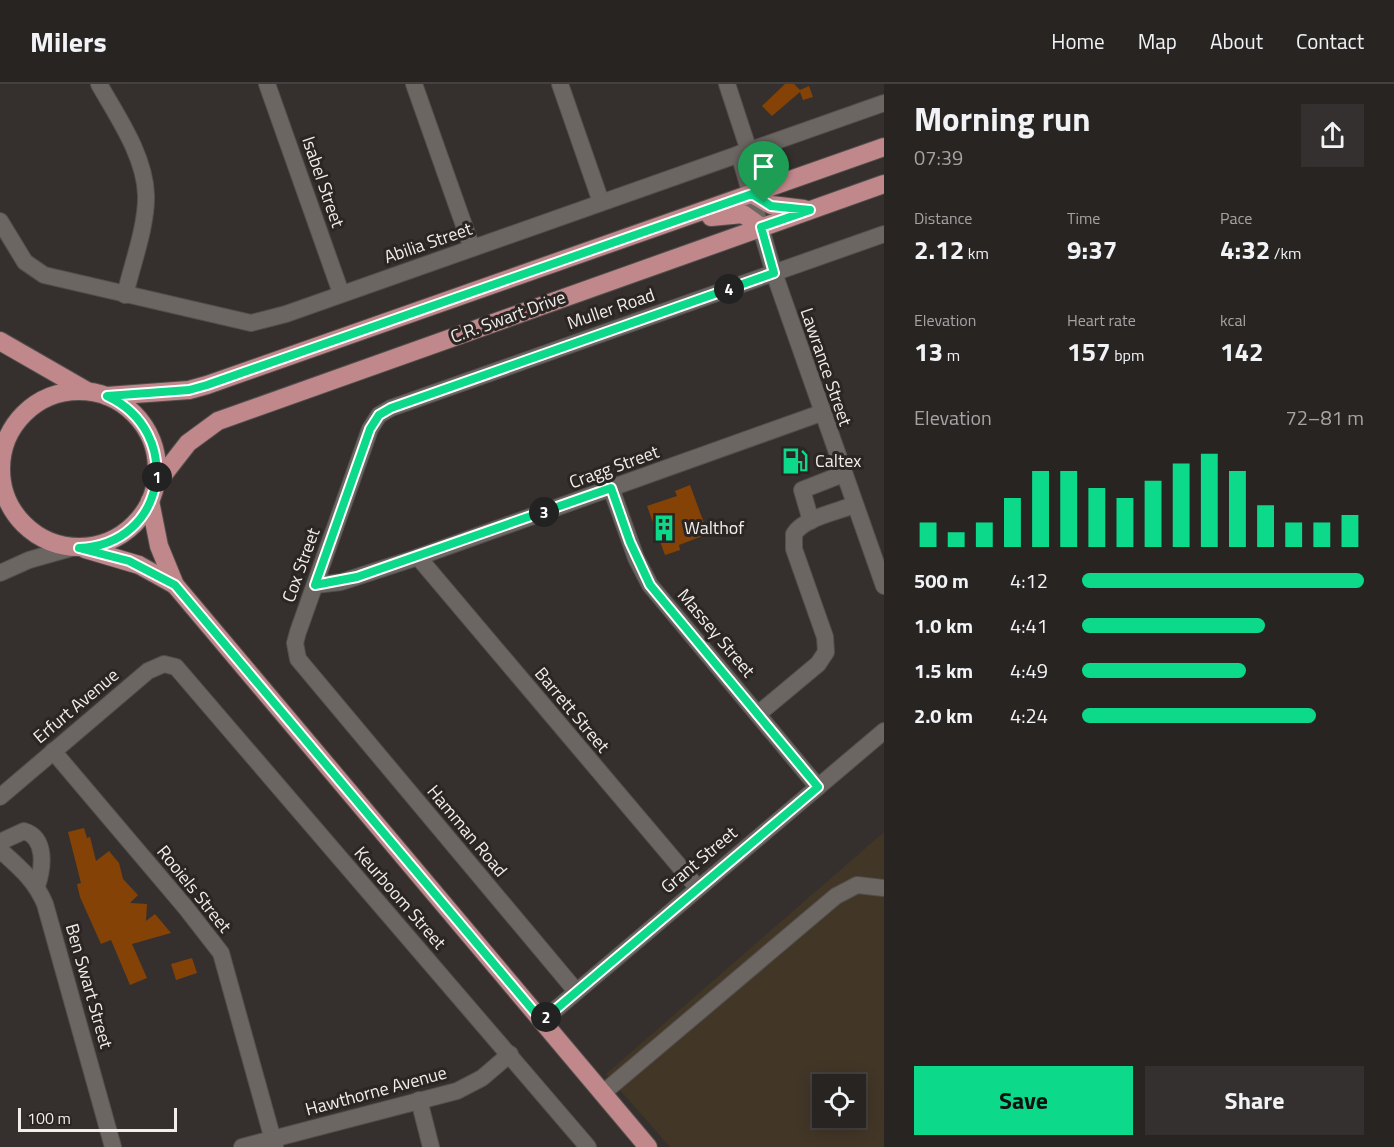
<!DOCTYPE html>
<meta charset="utf-8">
<style>
:root{--surface:#282422;--page:#34302f;--text:#f1f3f6;--muted:#a5a4a5;--line:#444140;--accent:#0cd98a}
body{margin:0;font-family:"Titillium Web",sans-serif;background:var(--page);color:var(--text);height:100vh;display:flex;flex-direction:column;font-size:22px;white-space:nowrap}
*{box-sizing:border-box;margin:0}
p{font-size:20px;color:var(--muted)}
.icon{flex:none;width:33px;height:33px;fill:none;stroke:currentColor;stroke-width:2;stroke-linecap:round;stroke-linejoin:round}
.map{position:relative;flex:1;overflow:hidden}
.drawer{display:flex;flex-direction:column;background:var(--surface);width:510px}
.drawer>*{flex:none}
.controls{position:absolute;left:812px;top:990px;display:grid;gap:12px}
.controls a{display:grid;place-items:center;width:54px;height:54px;border-radius:0px;background:var(--surface);box-shadow:0 3px 15px #0003,0 0 0 2px var(--line);font-size:30px}
.scale{position:absolute;left:18px;bottom:15px;width:159px;box-sizing:border-box;padding-left:6px;border:3px solid #f0edeb;border-top:0;font-size:16px;line-height:21px;white-space:nowrap;color:#f0edeb;-webkit-text-stroke:4px #2b2623;paint-order:stroke}
.pin{position:absolute;display:grid;place-items:center;width:51px;height:51px;color:#fff;margin:-62px -26px;border-radius:50% 50% 50% 0;rotate:-45deg;box-shadow:0 0 6px #0007}
.pin .icon{rotate:45deg}
.km{position:absolute;width:30px;height:30px;margin:-15px;border-radius:50%;background:#222;color:#fff;font-size:16px;line-height:30px;text-align:center}
.round{display:grid;place-items:center;flex:none;width:63px;height:63px;border-radius:0px;background:var(--page)}
.overview{display:flex;align-items:center;justify-content:space-between;height:102px;padding:0 30px}
h1{font-size:33px;font-weight:700;line-height:45px}
.figures{display:grid;grid-template-columns:repeat(3,1fr);gap:9px;height:102px;padding:6px 30px}
.figures div{display:grid;align-content:center}
.figures b{font-size:26px;font-weight:700}
.figures small{font-size:16px;font-weight:400}
.figures p{font-size:16px}
.chart{height:168px;padding:12px 30px}
.chart p{display:flex;justify-content:space-between}
.chart svg{width:100%;height:108px;margin-top:6px;stroke:var(--accent);stroke-width:6}
.action{display:flex;gap:12px;margin-top:auto;padding:12px 30px}
.action a{flex:1;height:69px;border-radius:0px;background:var(--accent);color:#111;font-size:24px;font-weight:700;line-height:69px;text-align:center}
.action a+a{background:var(--page);color:var(--text)}
ul{padding:0 30px;list-style:none;font-size:20px}
li{display:grid;grid-template-columns:96px 72px 1fr;align-items:center;height:45px}
li i{height:15px;border-radius:8px;background:var(--accent)}
header{display:flex;align-items:center;gap:36px;box-sizing:border-box;height:84px;padding:0 30px;background:var(--surface);border-bottom:2px solid var(--line)}
header strong{font-size:28px}
nav{display:flex;gap:33px;margin-inline-start:auto;font-size:21px}
main{display:flex;flex:1;min-height:0}
.map>svg:first-child{display:block}
</style>
<header>
<strong>Milers</strong>
<nav><a>Home</a><a>Map</a><a>About</a><a>Contact</a></nav>
</header>
<main>
<div class="map">
<svg width="884" height="1063" viewBox="0 0 884 1063">
<rect width="100%" height="100%" fill="#35302d"/>
<path fill="#423627" fill-rule="evenodd" d="M884,748V1063H670L606,990ZM822,1000H855V1034H822Z"/>
<g fill="#844206">
<path d="M785,0H794L800,6L809,2L813,13L803,16L800,8L772,32L762,22Z"/>
<path d="M690,401L708,450L679,461L680,466L665,471L647,422L677,412L675,407Z"/>
<path d="M84,744L87,754L90,753L96,777L109,767L119,779L123,795L138,811L130,819L147,820L146,837L155,830L171,849L132,860L147,894L130,901L111,856L101,860L80,813L77,800L81,799L68,748Z"/>
<path d="M192,874L197,889L176,896L171,880Z"/>
</g>
<g fill="none" stroke-linecap="round" stroke-linejoin="round">
<g stroke="#534f4d" stroke-width="18">
<g id="minor">
<path d="M99,0C117,32 145,72 146,111C147,141 132,181 125,211"/>
<path d="M267,0L341,209"/>
<path d="M414,0L472,164"/>
<path d="M560,0L601,118"/>
<path d="M727,0L749,67"/>
<path d="M739,70L774,189L884,502"/>
<path d="M0,137L25,178L44,191L251,239L286,230L884,19"/>
<path d="M611,404L636,474L650,501L818,703"/>
<path d="M0,405L2,399"/>
<path d="M811,437L802,406L843,390"/>
<path d="M418,473L697,803"/>
<path d="M0,489L29,476L75,463"/>
<path d="M315,501L341,498L418,473L821,329"/>
<path d="M758,630L818,580L826,568L825,553L794,465V450C804,434 836,428 854,421"/>
<path d="M53,667L186,824L221,869L275,1063"/>
<path d="M0,713L148,587L164,580L176,583L588,1063"/>
<path d="M0,758L24,747C47,754 43,784 37,802"/>
<path d="M0,766C19,783 35,796 45,820L113,1063"/>
<path d="M576,907L298,575L295,559L298,548L370,345L379,331L391,324L884,150"/>
<path d="M542,937L884,647"/>
<path d="M603,1009L836,812L857,801L884,804"/>
<path d="M419,1016L431,1063"/>
<path d="M242,1063L457,1007L482,994L510,970"/>
</g>
</g>
<g stroke="#534f4d" stroke-width="20">
<g id="major">
<path d="M752,110L771,121L804,125"/>
<path d="M711,133L743,130L761,143"/>
<path d="M0,257L87,307"/>
<circle cx="79" cy="385" r="78"/>
<path d="M107,312L189,306L207,301L884,63"/>
<path d="M156,400L188,359L218,337L884,100"/>
<path d="M150,417L159,462L175,501L648,1063"/>
<path d="M85,465L139,481L175,501"/>
</g>
</g>
<use href="#minor" stroke="#6c6663" stroke-width="16"/>
<use href="#major" stroke="#c0888b" stroke-width="18"/>
</g>
<g fill="none" stroke-linecap="round" stroke-linejoin="round">
<g stroke="#fff" stroke-width="12">
<path id="route" d="M752,110L771,122L810,126L761,143L774,189L391,324L379,331L370,345L315,501L357,493L611,404L630,458L650,501L818,703L542,937L175,501L129,477L79,464C167,461 185,348 107,312L189,306L207,301Z"/>
</g>
<use href="#route" stroke="#0cd98a" stroke-width="8"/>
</g>
<defs>
<g id="fuel-bare" transform="scale(2.07)"><path d="M-5.5-6h7V0h2V4h1.3V-2.5L3-4.5l.8-.8L6-3V5H2.5V1h-1V6h-7ZM-4.2-4.7v3.2H.2V-4.7Z" fill="#0cd98a" stroke="#2b2623" stroke-width="2.5" paint-order="stroke"/></g>
<g id="building-bare" transform="scale(2.07)"><path d="M-4-6H4V6H1V3H-1V6H-4ZM-2.5-4.3h1.7v1.8h-1.7ZM.8-4.3h1.7v1.8H.8ZM-2.5-1h1.7V.8h-1.7ZM.8-1h1.7V.8H.8Z" fill="#0cd98a" stroke="#2b2623" stroke-width="2.5" paint-order="stroke"/></g>
</defs>
<g fill-rule="evenodd">
<use href="#fuel-bare" x="795" y="377"/>
<use href="#building-bare" x="664" y="444"/>
</g>
<g text-anchor="middle" stroke-width="6" stroke-linejoin="round" paint-order="stroke">
<g font-size="18" fill="#f0edeb" stroke="#2b2623">
<text transform="translate(323 98) rotate(71)" y="6">Isabel Street</text>
<text transform="translate(428 159) rotate(-19)" y="6">Abilia Street</text>
<text transform="translate(611 225) rotate(-19)" y="6">Muller Road</text>
<text transform="translate(508 233) rotate(-20)" y="6">C.R. Swart Drive</text>
<text transform="translate(826 283) rotate(71)" y="6">Lawrance Street</text>
<text transform="translate(614 383) rotate(-20)" y="6">Cragg Street</text>
<text transform="translate(301 481) rotate(-70)" y="6">Cox Street</text>
<text transform="translate(716 549) rotate(50)" y="6">Massey Street</text>
<text transform="translate(76 622) rotate(-40)" y="6">Erfurt Avenue</text>
<text transform="translate(572 626) rotate(50)" y="6">Barrett Street</text>
<text transform="translate(467 747) rotate(50)" y="6">Hamman Road</text>
<text transform="translate(699 776) rotate(-40)" y="6">Grant Street</text>
<text transform="translate(194 805) rotate(51)" y="6">Rooiels Street</text>
<text transform="translate(400 814) rotate(49)" y="6">Keurboom Street</text>
<text transform="translate(89 902) rotate(74)" y="6">Ben Swart Street</text>
<text transform="translate(376 1007) rotate(-15)" y="6">Hawthorne Avenue</text>
</g>
<g font-size="18" fill="#f0edeb" stroke="#2b2623" text-anchor="start">
<text x="815" y="383">Caltex</text>
<text x="684" y="450">Walthof</text>
</g>
</g>
</svg>
<div class="controls">
<a><svg class="icon" aria-label="locate" viewBox="0 0 24 24"><circle cx="12" cy="12" r="6"/><path d="M12 2v4M12 18v4M2 12h4M18 12h4"/></svg></a>
</div>
<div class="scale">100 m</div>
<div class="pin" style="left:764px;top:119px;background:#1e9e55"><svg class="icon" aria-label="arrive" viewBox="0 0 24 24"><path d="M6 21V4h12l-3 4 3 4H6"/></svg></div>
<b class="km" style="left:157px;top:393px">1</b>
<b class="km" style="left:546px;top:933px">2</b>
<b class="km" style="left:544px;top:428px">3</b>
<b class="km" style="left:729px;top:205px">4</b>
</div>
<section class="drawer">
<div class="overview"><div><h1>Morning run</h1><p>07:39</p></div><a class="round"><svg class="icon" aria-label="share" viewBox="0 0 24 24"><path d="M12 15V3M7 8l5-5 5 5M5 13v7h14v-7"/></svg></a></div>
<div class="figures">
<div><p>Distance</p><b>2.12<small> km</small></b></div>
<div><p>Time</p><b>9:37</b></div>
<div><p>Pace</p><b>4:32<small> /km</small></b></div>
</div>
<div class="figures">
<div><p>Elevation</p><b>13<small> m</small></b></div>
<div><p>Heart rate</p><b>157<small> bpm</small></b></div>
<div><p>kcal</p><b>142</b></div>
</div>
<div class="chart"><p><span>Elevation</span>72–81 m</p>
<svg viewBox="0 0 160 44" preserveAspectRatio="none"><path d="M5 44V34M15 44V38M25 44V34M35 44V24M45 44V13M55 44V13M65 44V20M75 44V24M85 44V17M95 44V10M105 44V6M115 44V13M125 44V27M135 44V34M145 44V34M155 44V31"/></svg>
</div>
<ul>
<li><b>500 m</b>4:12<i style="width:100%"></i></li>
<li><b>1.0 km</b>4:41<i style="width:65%"></i></li>
<li><b>1.5 km</b>4:49<i style="width:58%"></i></li>
<li><b>2.0 km</b>4:24<i style="width:83%"></i></li>
</ul>
<div class="action"><a>Save</a><a>Share</a></div>
</section>
</main>
